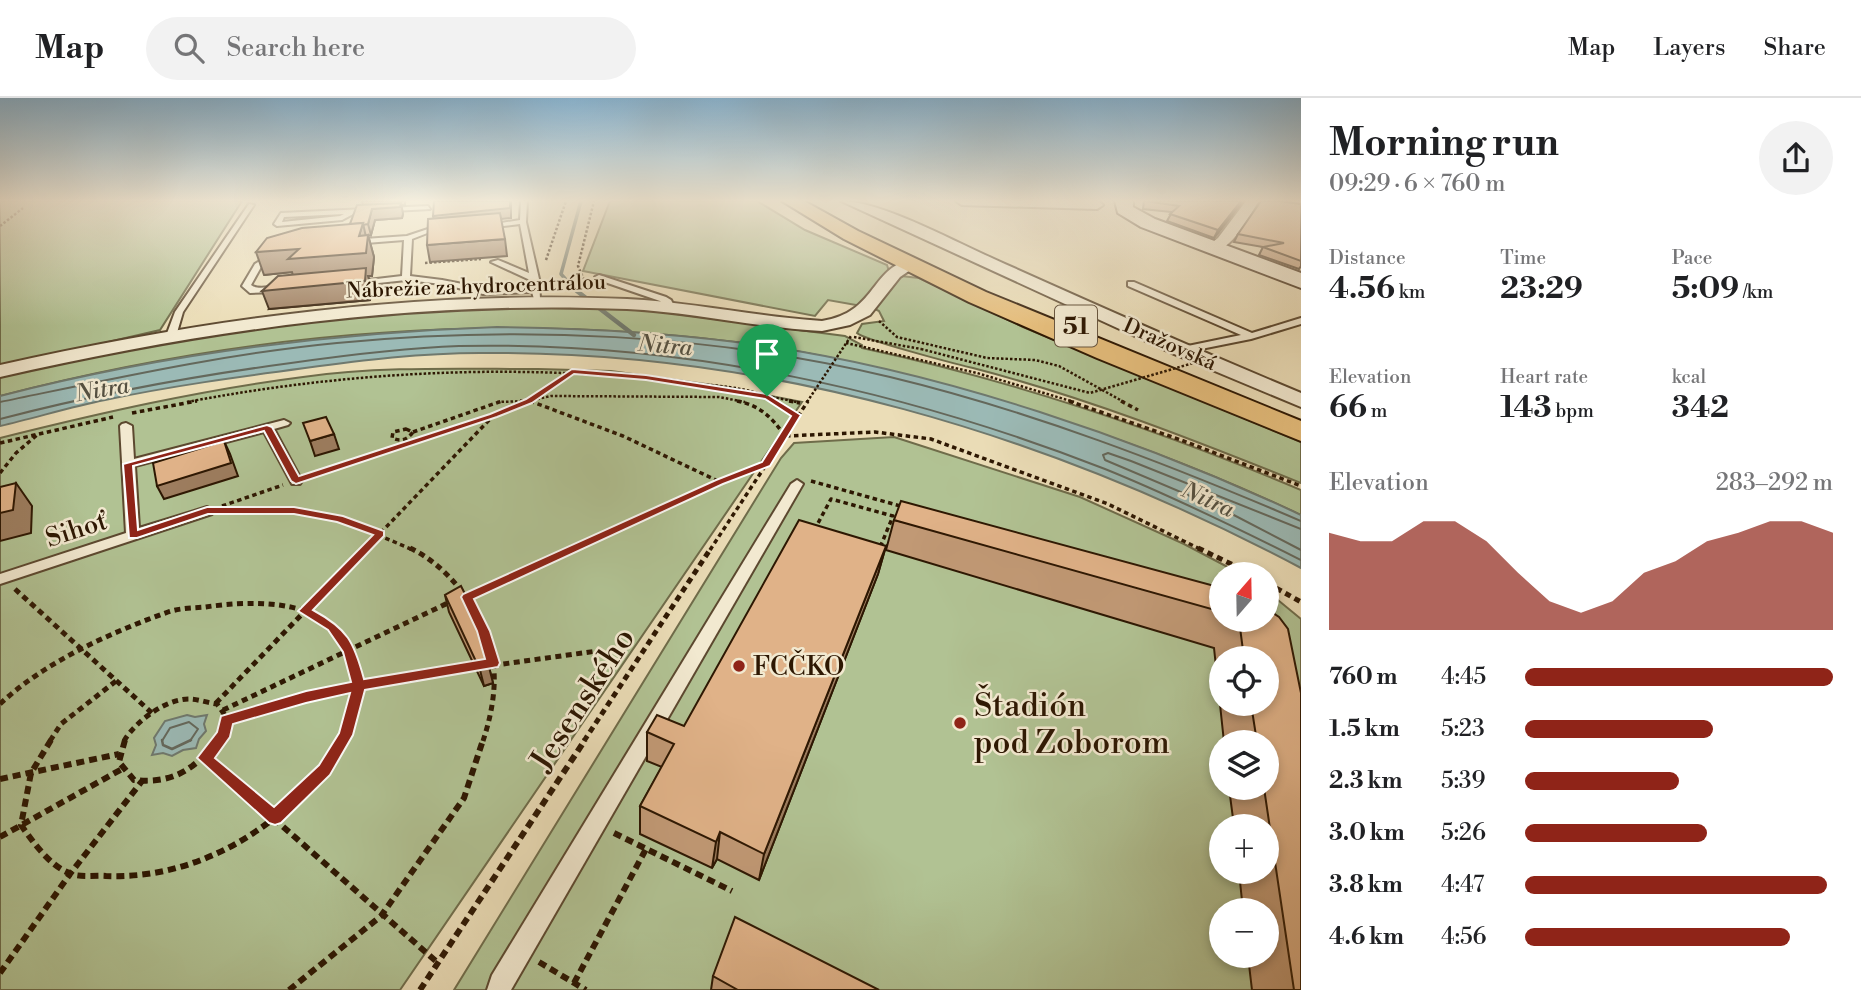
<!DOCTYPE html>
<meta charset="utf-8">
<style>
:root{--surface:#fff;--page:#f2f2f2;--text:#202124;--muted:#757577;--line:#e0e0e0;--accent:#8f2418}
body{margin:0;font-family:"Libre Bodoni",serif;background:var(--page);color:var(--text);height:100vh;display:flex;flex-direction:column;font-size:26px;white-space:nowrap}
*{box-sizing:border-box;margin:0}
p{font-size:23px;color:var(--muted)}
.icon{flex:none;width:38px;height:38px;fill:none;stroke:currentColor;stroke-width:2;stroke-linecap:round;stroke-linejoin:round}
.map{position:relative;flex:1;overflow:hidden}
.details{display:flex;flex-direction:column;background:var(--surface);width:560px}
.details>*{flex:none}
.needle{width:46px;rotate:20deg}
.buttons{position:absolute;left:1209px;top:464px;display:grid;gap:14px}
.buttons a{display:grid;place-items:center;width:70px;height:70px;border-radius:50%;background:var(--surface);box-shadow:0 4px 10px #0003;font-size:35px}
.pin{position:absolute;display:grid;place-items:center;width:60px;height:60px;color:#fff;margin:-72px -30px;border-radius:50% 50% 50% 0;rotate:-45deg;box-shadow:0 0 7px #0007}
.pin .icon{rotate:45deg}
.round{display:grid;place-items:center;flex:none;width:74px;height:74px;border-radius:37px;background:var(--page)}
.summary{display:flex;align-items:center;justify-content:space-between;height:119px;padding:0 28px}
h1{font-size:38px;font-weight:700;line-height:52px}
.metrics{display:grid;grid-template-columns:repeat(3,1fr);gap:10px;height:119px;padding:7px 28px}
.metrics div{display:grid;align-content:center}
.metrics b{font-size:30px;font-weight:700}
.metrics small{font-size:19px;font-weight:400}
.metrics p{font-size:19px}
.chart{height:196px;padding:14px 28px}
.chart p{display:flex;justify-content:space-between}
.chart svg{width:100%;height:126px;margin-top:7px;fill:var(--accent);opacity:.7}
ul{padding:0 28px;list-style:none;font-size:23px}
li{display:grid;grid-template-columns:112px 84px 1fr;align-items:center;height:52px}
li i{height:18px;border-radius:9px;background:var(--accent)}
header{display:flex;align-items:center;gap:42px;box-sizing:border-box;height:98px;padding:0 35px;background:var(--surface);border-bottom:2px solid var(--line)}
header strong{font-size:33px}
nav{display:flex;gap:38px;margin-inline-start:auto;font-size:24px}
.search{width:490px;height:63px;background:var(--page);display:flex;align-items:center;gap:18px;box-sizing:border-box;padding:0 24px;border-radius:38px;color:var(--muted);font-size:26px}
main{display:flex;flex:1;min-height:0}
.map>svg:first-child{display:block}
</style>
<header>
<strong>Map</strong>
<div class="search"><svg class="icon" aria-label="search" viewBox="0 0 24 24"><circle cx="10" cy="10" r="6"/><path d="M15 15l6 6"/></svg>Search here</div>
<nav><a>Map</a><a>Layers</a><a>Share</a></nav>
</header>
<main>
<div class="map">
<svg width="1301" height="892" viewBox="0 0 1301 892">
<rect width="100%" height="100%" fill="#ebddb7"/>
<filter id="stains"><feTurbulence type="fractalNoise" baseFrequency=".00286" numOctaves="4"/><feColorMatrix values="0 0 0 0 .2 0 0 0 0 .09 0 0 0 0 .02 0 0 0 .5 -.17"/></filter>
<radialGradient id="worn" r=".72"><stop offset=".6" stop-color="#630" stop-opacity="0"/><stop offset="1" stop-color="#630" stop-opacity=".3"/></radialGradient>
<g fill="#b1c293" stroke="#6f6c4a" stroke-width="2" fill-rule="evenodd">
<path d="M0,103H242L160,232L0,269Z"/>
<path d="M610,103H757L805,132L887,167L892,183L901,178L919,180L1023,229L1301,344V385C1194,342 1085,299 973,270C956,266 864,242 857,235L862,226L884,223L879,213L873,210L828,202L815,218L583,173Z"/>
<path d="M525,209L631,210L845,238L862,247V250C1012,282 1159,332 1301,392V417C1194,366 1082,326 968,294C901,275 834,258 765,248C509,212 250,233 0,298V276L208,235L375,214Z"/>
<path d="M538,271L611,273L720,288L802,304L400,892H0V340C100,315 201,292 303,279C380,268 460,271 538,271Z"/>
<path d="M894,339L1080,399L1184,446L1241,476H1222V522H1267V493L1301,521V892H454L781,360L794,345ZM1222,560H1267V606H1222ZM1222,644H1267V690H1222ZM1222,728H1267V774H1222ZM1222,812H1267V858H1222Z"/>
</g>
<g fill="#9bbab6" stroke="#6f796e" stroke-width="2">
<path d="M497,229C587,230 677,235 766,248C943,274 1139,341 1301,417V470C1048,336 768,252 480,255C421,255 363,262 305,270C238,279 171,288 105,302C70,309 35,320 0,328V298C163,256 329,235 497,229Z"/>
<path d="M187,617L195,619L207,617L204,626L206,633L199,641L196,650L183,652L172,658L163,655L152,657L156,647L154,640L165,623Z"/>
</g>
<g fill="none" stroke-linecap="round" stroke-linejoin="round">
<g stroke="#64685c" stroke-width="2">
<path d="M0,304C112,281 223,256 337,245C520,227 711,236 890,279C1031,313 1168,366 1301,423"/>
<path d="M0,321C96,296 193,278 291,265C347,257 403,250 459,248C680,243 900,291 1105,371C1172,398 1237,430 1301,462"/>
<path d="M1301,431L1131,363L1108,355L1103,357L1105,362L1228,414L1301,452"/>
<path d="M162,643L170,630L189,624L198,631L190,643"/>
</g>
<path stroke="#64685c" stroke-width="2.5" d="M162,642L163,647L172,651L191,642"/>
<path stroke="#6f796e" stroke-width="3.5" d="M574,191L561,176L581,103"/>
<path stroke="#6f796e" stroke-width="4.5" d="M573,190L634,237"/>
<g stroke="#5c482f" stroke-width="4">
<g id="lane">
<path d="M521,103H527L526,124L539,181L540,201H534L532,194L483,196L442,186L406,182L351,188L347,186L351,184L402,178L404,142L353,146L349,144L350,142L407,138L428,131L430,134L412,141L410,178L442,182L483,190L531,189L530,182L491,164L498,162L529,175L520,126L486,130L483,128L520,122Z"/>
<path d="M249,106L254,107L183,214L176,238L168,240L166,238L175,214Z"/>
<path d="M428,108L430,111L355,115L342,122L277,128L274,126L281,115ZM344,116L340,118L282,124L284,119Z"/>
<path d="M271,156L278,158L261,169L251,187C260,194 274,185 283,191L279,194L250,195L242,188L255,166Z"/>
<path d="M599,177L666,199L671,202L675,210L668,212L660,203L596,181L595,179Z"/>
<path d="M1128,184H1134L1252,235L1301,220V226L1251,241L1181,255L1178,254V250L1241,237L1128,188Z"/>
<path d="M284,322L290,325L288,327L274,331L302,383L300,386H292L264,334L135,368L139,430L207,409L214,413L212,416L0,486V476L126,435L120,328L122,326L126,325L132,328L134,361Z"/>
<path d="M797,382L803,386L511,892H487L492,877L791,386Z"/>
</g>
</g>
<g stroke="#5c482f" stroke-width="4">
<g id="street">
<path d="M841,103C881,103 955,144 994,161C1096,207 1198,252 1301,295V309L1174,256Z"/>
<path d="M956,103H1098L1103,107L1097,111L962,107Z"/>
<path d="M1246,103H1259C1248,119 1230,158 1207,153L1205,150L1218,140Z"/>
<path d="M911,161L919,166L900,179L870,217L850,227L822,233C757,230 692,214 627,211C415,202 206,232 0,279V267C206,221 415,192 627,201C692,204 757,219 822,223C877,214 869,172 911,161Z"/>
</g>
</g>
<g stroke="#2d1702" stroke-width="4">
<path id="secondary" d="M1115,103H1133V109L1155,121L1301,175V190L1141,129L1118,115Z"/>
</g>
<g stroke="#2d1702" stroke-width="4">
<path id="primary" d="M782,103H804L858,133L986,194L1301,323V343L1097,260L969,204L844,141Z"/>
</g>
<g stroke="#2d1702" stroke-width="2.5" stroke-dasharray="2.5 2" stroke-linecap="butt">
<path d="M0,128L23,110"/>
<path d="M546,162L566,103"/>
<path d="M425,165L481,161"/>
<path d="M584,182L578,168L594,103"/>
<path d="M879,223L897,239L987,260L1035,262L1059,268L1124,304"/>
<path d="M854,239L921,251"/>
<path d="M846,245L977,275L1074,304"/>
<path d="M772,299L797,304"/>
<path d="M530,303L534,304"/>
<path d="M187,304C350,273 515,265 679,284C710,288 750,287 777,304"/>
<path d="M497,304L529,303L551,298L719,299L745,304"/>
<path d="M526,304L571,274"/>
<path d="M807,304L851,238"/>
</g>
<g stroke="#2d1702" stroke-width="3.5" stroke-dasharray="4.5 3.5" stroke-linecap="butt">
<path d="M520,303H531"/>
<path d="M530,303L623,338L720,384"/>
<path d="M737,303C759,307 772,319 784,337"/>
<path d="M774,303L796,317"/>
<path d="M789,303L800,305"/>
<path d="M1069,303L1181,342L1301,388"/>
<path d="M1121,303L1138,312"/>
<path d="M132,315L197,303"/>
<path d="M406,331L413,334C407,342 401,344 392,340L393,334Z"/>
<path d="M413,334L502,303"/>
<path d="M786,338L875,334L931,341L1108,406L1202,452"/>
<path d="M0,345L113,319"/>
<path d="M0,375L16,355L37,337"/>
<path d="M311,378L492,318"/>
<path d="M811,383L904,409"/>
<path d="M222,408L283,387"/>
<path d="M222,413H294L339,420L413,452"/>
<path d="M364,452L494,317L530,303"/>
<path d="M571,452L765,366"/>
<path d="M710,452L808,303"/>
<path d="M806,452L804,451L831,401L893,418L879,452"/>
</g>
<g stroke="#2d1702" stroke-width="5" stroke-dasharray="6 4.5" stroke-linecap="butt">
<path d="M410,450C452,470 485,517 493,564C497,589 491,619 483,643"/>
<path d="M805,450L871,472L880,450"/>
<path d="M1198,450L1252,476"/>
<path d="M1267,485L1301,504"/>
<path d="M15,491L152,615"/>
<path d="M466,499L574,450"/>
<path d="M216,605L366,450"/>
<path d="M0,606C46,563 110,535 168,514C180,510 193,510 205,509C255,502 336,499 352,561C354,569 358,579 359,587C359,599 348,633 342,643"/>
<path d="M223,612L452,503"/>
<path d="M226,622L309,598L380,583L597,553"/>
<path d="M50,643L61,626L116,583"/>
<path d="M124,643C135,624 165,601 189,601C198,601 208,605 217,606L227,620L217,643"/>
<path d="M584,643L711,450"/>
</g>
<g stroke="#2d1702" stroke-width="6" stroke-dasharray="8 5" stroke-linecap="butt">
<path d="M51,642L31,675L21,727C33,744 49,767 69,775C79,780 96,777 106,778C203,782 294,723 343,642"/>
<path d="M125,642L119,664L134,682C174,686 194,671 219,642"/>
<path d="M205,660L438,865"/>
<path d="M0,681L119,656"/>
<path d="M614,735L732,793"/>
<path d="M0,739L122,671"/>
<path d="M539,864L586,892"/>
<path d="M0,875L70,776L142,683"/>
<path d="M574,885L646,751"/>
<path d="M289,892L381,818L464,700L483,642"/>
<path d="M420,892L585,642"/>
</g>
<use href="#lane" fill="#f2e9d0" fill-rule="evenodd"/>
<use href="#street" fill="#f2e9d0" fill-rule="evenodd"/>
<use href="#secondary" fill="#f2e9d0" fill-rule="evenodd"/>
<use href="#primary" fill="#e6be7c" fill-rule="evenodd"/>
<path stroke="#2d1702" stroke-width="2.5" stroke-dasharray="2.5 2" stroke-linecap="butt" d="M921,251L1090,295L1214,259"/>
</g>
<g fill="#c19975" stroke="#2d1702" stroke-width="2" fill-rule="evenodd">
<path d="M362,103H405V107H401L403,116L402,120L375,122L371,137L366,138L368,137L374,159L372,178H368L371,188L370,202L269,211L293,176L292,174L264,177L350,126L363,107Z"/>
<path d="M1144,103H1243L1214,140L1167,123L1172,114L1143,111Z"/>
<path d="M1301,106V168L1299,171L1259,157L1263,149L1234,144L1238,136Z"/>
<path d="M894,422L1222,490V522H1267L1301,892H1252L1248,858H1267V812H1243L1239,774H1267V728H1234L1229,690H1267V644H1224L1214,550L886,452ZM1222,560H1267V606H1222Z"/>
<path d="M886,448L878,476L759,782L717,761L712,770L640,736V708L662,669L647,663V634L684,628Z"/>
<path d="M445,497L489,569L493,585L484,588L449,514Z"/>
<path d="M713,878L879,892H711Z"/>
</g>
<g fill="#9d7d5f" stroke="#2d1702" stroke-width="2">
<path d="M511,103V120L435,128L433,118Z"/>
<path d="M1241,103H1243L1214,140L1218,132Z"/>
<path d="M401,105L403,116L402,120L375,122L371,137L368,126L372,111Z"/>
<path d="M363,125L367,144L368,137L374,159L372,178H368L371,188L370,202L269,211L262,193L295,184L292,174L264,177L256,154L359,138Z"/>
<path d="M505,141L507,158L430,164L427,147Z"/>
<path d="M334,336L339,351L315,358L310,343Z"/>
<path d="M224,343L230,356L238,378L164,401L157,388Z"/>
<path d="M16,385L32,408L31,435L0,443V415Z"/>
<path d="M886,448L878,476L759,782L764,756Z"/>
<path d="M489,569L493,585L484,588L480,572Z"/>
<path d="M720,734L717,761L712,770L716,744Z"/>
</g>
<g fill="#e0b288" stroke="#2d1702" stroke-width="2">
<path d="M434,103H510V110L433,118Z"/>
<path d="M1146,103H1241L1218,132L1170,116L1179,108Z"/>
<path d="M1261,103H1279L1301,106V163L1263,149L1284,145L1238,136Z"/>
<path d="M401,105L400,109L372,111L368,126L362,127L363,125L350,126L357,107Z"/>
<path d="M500,115L505,141L427,147L428,121Z"/>
<path d="M363,125L359,138L368,137L366,155L288,161L299,151L256,154L267,140L302,130Z"/>
<path d="M366,170L365,183L262,193L278,178Z"/>
<path d="M326,319L334,336L310,343L303,325Z"/>
<path d="M224,343L231,365L157,388L153,365Z"/>
<path d="M16,385L13,412L0,415V389Z"/>
<path d="M901,403L1222,490V514L894,422Z"/>
<path d="M799,422L886,448L764,756L720,734L716,744L640,708L674,646L647,634L657,617L684,628Z"/>
<path d="M461,488L476,518L489,569L480,572L445,497Z"/>
<path d="M1267,511L1279,519L1288,531L1301,595V892H1294L1264,690H1267V644H1257L1251,606H1267V560H1244L1239,522H1267Z"/>
<path d="M735,819L879,892H738L713,878Z"/>
</g>
<linearGradient id="sky" x2="0" y2="1"><stop stop-color="#89b6d4"/><stop offset="0.45" stop-color="#f6f0df"/><stop offset="1" stop-color="#f6f0df" stop-opacity="0"/></linearGradient>
<rect width="1301" height="228" fill="url(#sky)"/>
<path fill="#8f2418" stroke="#fff" stroke-width="2" fill-rule="evenodd" d="M572,271L646,277L767,296L801,317L770,368L723,386L474,501L490,533L500,565L498,569L365,592L353,637L330,677L281,725L275,727L269,725L197,660L217,634L221,618L306,593L351,584L343,554L328,532L298,513L373,437L337,424L294,416H208L137,440H129L123,366L267,327L272,329L299,378L490,316L526,301ZM574,276L646,282L765,301L791,318L762,364L716,382L463,496L461,499L477,533L485,561L364,581C354,544 348,531 313,512L384,438V433L343,418L294,409H207L138,432L133,368L264,333L291,383L296,386L497,319L532,305ZM350,595L339,635L319,667L274,709L215,660L230,639L233,626L306,605Z"/>
<g fill="#8f2418" stroke="#f2e9d0" stroke-width="2.5">
<circle cx="739" cy="568" r="7"/>
<circle cx="960" cy="625" r="7"/>
</g>
<g text-anchor="middle" stroke-width="5" stroke-linejoin="round" paint-order="stroke">
<g font-size="21" fill="#2d1702" stroke="#f2e9d0">
<text transform="translate(476 188) rotate(-2)" y="7">Nábrežie za hydrocentrálou</text>
<text transform="translate(1170 246) rotate(24)" y="7">Dražovská</text>
</g>
<g font-size="23" font-style="italic" fill="#545041" stroke="#f2e9d0">
<text transform="translate(665 247) rotate(5)" y="8">Nitra</text>
<text transform="translate(102 291) rotate(-10)" y="8">Nitra</text>
<text transform="translate(1208 401) rotate(24)" y="8">Nitra</text>
</g>
<rect fill="#f2e9d0" stroke="#685640" stroke-width="2" x="1055" y="207.5" width="42" height="41" rx="5"/>
<g font-size="24" font-weight="bold" fill="#2d1702">
<text x="1076" y="236">51</text>
</g>
<g font-size="26" fill="#2d1702" stroke="#f2e9d0">
<text transform="translate(76 431) rotate(-18)" y="9">Sihoť</text>
</g>
<g font-size="26" fill="#2d1702" stroke="#f2e9d0" text-anchor="start">
<text x="753" y="577">FCČKO</text>
</g>
<g font-size="32" fill="#2d1702" stroke="#f2e9d0">
<text transform="translate(582 601) rotate(-57)" y="11">Jesenského</text>
</g>
<g font-size="32" fill="#2d1702" stroke="#f2e9d0" text-anchor="start">
<text x="974" y="618">Štadión<tspan x="974" dy="37">pod Zoborom</tspan></text>
</g>
</g>
<rect width="100%" height="100%" filter="url(#stains)"/>
<rect width="100%" height="100%" fill="url(#worn)"/>
</svg>
<div class="buttons">
<a><svg class="needle" viewBox="-14 -14 28 28"><path d="M0-13l5 13h-10z" fill="#e53935"/><path d="M0 13l5-13h-10z" fill="#757577"/></svg></a>
<a><svg class="icon" aria-label="locate" viewBox="0 0 24 24"><circle cx="12" cy="12" r="6"/><path d="M12 2v4M12 18v4M2 12h4M18 12h4"/></svg></a>
<a><svg class="icon" aria-label="layers" viewBox="0 0 24 24"><path d="M12 4l9 5-9 5-9-5zM3 14l9 5 9-5"/></svg></a>
<a>+</a>
<a>−</a>
</div>
<div class="pin" style="left:767px;top:298px;background:#1e9e55"><svg class="icon" aria-label="arrive" viewBox="0 0 24 24"><path d="M6 21V4h12l-3 4 3 4H6"/></svg></div>
</div>
<section class="details">
<div class="summary"><div><h1>Morning run</h1><p>09:29 · 6 × 760 m</p></div><a class="round"><svg class="icon" aria-label="share" viewBox="0 0 24 24"><path d="M12 15V3M7 8l5-5 5 5M5 13v7h14v-7"/></svg></a></div>
<div class="metrics">
<div><p>Distance</p><b>4.56<small> km</small></b></div>
<div><p>Time</p><b>23:29</b></div>
<div><p>Pace</p><b>5:09<small> /km</small></b></div>
</div>
<div class="metrics">
<div><p>Elevation</p><b>66<small> m</small></b></div>
<div><p>Heart rate</p><b>143<small> bpm</small></b></div>
<div><p>kcal</p><b>342</b></div>
</div>
<div class="chart"><p><span>Elevation</span>283–292 m</p>
<svg viewBox="0 0 160 44" preserveAspectRatio="none"><path d="M0 44V10L10 13L20 13L30 6L40 6L50 13L60 24L70 34L80 38L90 34L100 24L110 20L120 13L130 10L140 6L150 6L160 10V44z"/></svg>
</div>
<ul>
<li><b>760 m</b>4:45<i style="width:100%"></i></li>
<li><b>1.5 km</b>5:23<i style="width:61%"></i></li>
<li><b>2.3 km</b>5:39<i style="width:50%"></i></li>
<li><b>3.0 km</b>5:26<i style="width:59%"></i></li>
<li><b>3.8 km</b>4:47<i style="width:98%"></i></li>
<li><b>4.6 km</b>4:56<i style="width:86%"></i></li>
</ul>
</section>
</main>
